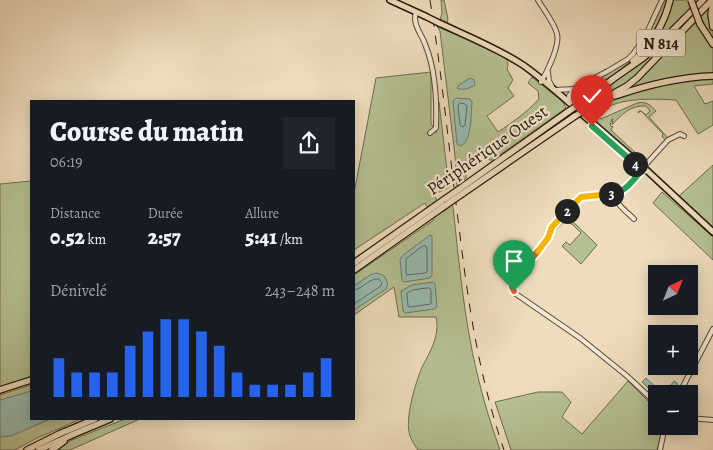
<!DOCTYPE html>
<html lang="fr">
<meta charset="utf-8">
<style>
:root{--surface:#171b24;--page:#20242c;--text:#f1f3f6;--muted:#9ea1a6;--accent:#2563eb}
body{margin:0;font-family:Alegreya,serif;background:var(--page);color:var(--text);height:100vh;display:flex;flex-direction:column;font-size:19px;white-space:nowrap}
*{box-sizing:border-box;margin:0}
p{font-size:16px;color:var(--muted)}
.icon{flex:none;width:28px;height:28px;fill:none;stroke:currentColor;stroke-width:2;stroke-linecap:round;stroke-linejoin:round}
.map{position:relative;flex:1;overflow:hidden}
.side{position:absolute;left:30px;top:100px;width:325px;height:320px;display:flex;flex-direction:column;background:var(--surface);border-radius:0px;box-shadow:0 2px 12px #0003}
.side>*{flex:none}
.needle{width:32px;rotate:43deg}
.fabs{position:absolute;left:648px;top:265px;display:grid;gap:10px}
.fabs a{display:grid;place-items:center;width:50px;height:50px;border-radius:0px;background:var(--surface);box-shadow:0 2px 12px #0003;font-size:25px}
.pin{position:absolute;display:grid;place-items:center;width:42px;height:42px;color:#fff;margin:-51px -21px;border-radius:50% 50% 50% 0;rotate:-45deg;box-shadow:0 0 5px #0007}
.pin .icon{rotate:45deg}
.km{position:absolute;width:25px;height:25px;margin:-12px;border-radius:50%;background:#222;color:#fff;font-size:14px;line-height:25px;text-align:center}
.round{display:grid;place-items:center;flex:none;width:52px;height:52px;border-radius:0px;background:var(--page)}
.summary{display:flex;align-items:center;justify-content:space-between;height:85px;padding:0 20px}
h1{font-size:28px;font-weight:800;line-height:38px}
.figures{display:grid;grid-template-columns:repeat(3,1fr);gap:8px;height:85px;padding:5px 20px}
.figures div{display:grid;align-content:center}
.figures b{font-size:21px;font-weight:800}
.figures small{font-size:14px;font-weight:400}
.figures p{font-size:14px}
.chart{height:140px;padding:10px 20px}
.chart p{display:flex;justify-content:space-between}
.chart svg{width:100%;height:90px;margin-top:5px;stroke:var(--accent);stroke-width:6}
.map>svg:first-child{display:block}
</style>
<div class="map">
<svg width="713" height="450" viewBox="0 0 713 450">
<rect width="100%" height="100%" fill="#eedcbc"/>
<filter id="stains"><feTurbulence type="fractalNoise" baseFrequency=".004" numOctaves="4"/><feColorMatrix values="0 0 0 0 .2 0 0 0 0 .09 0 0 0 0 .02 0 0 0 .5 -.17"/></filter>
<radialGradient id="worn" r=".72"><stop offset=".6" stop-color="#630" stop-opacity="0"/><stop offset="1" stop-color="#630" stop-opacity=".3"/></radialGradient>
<g fill="#b6c192" stroke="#6c6d50">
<path d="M441,0H444L448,19L447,23L440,20L442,13Z"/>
<path d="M664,0H668C664,9 662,21 657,29C639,61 604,81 576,101L572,99L570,95L573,93L628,61C645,45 656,21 664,0Z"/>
<path d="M673,0H688L691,8L656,44L654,42L666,21Z"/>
<path d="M711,4L709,18L713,30V41L704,28L700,15Z"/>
<path d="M693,14L694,16L636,77L617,90L580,109L578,107L640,63L657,50Z"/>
<path d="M696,20L705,36L713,48V73C684,75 656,80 628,89L627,88L640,78Z"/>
<path d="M437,26L502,56C508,60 509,62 507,69L513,80L508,88L514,96L487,116L498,132C513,122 527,112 539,99L538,91L528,83L532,77L563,102L566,108L493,160H490L482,154L466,167V178L457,186L455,156L440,31Z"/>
<path d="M431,72V123L436,133L439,102L449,187L434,195L443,212L452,205L453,207C459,262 464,319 477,373C483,399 491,425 500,450H418C415,446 412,441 410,436C404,419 416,381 423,365C431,350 440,335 436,317H399L394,287L354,315V275L434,220L425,203L354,250V193L376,78Z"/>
<path d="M713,78V84L694,86L705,104L713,101V125L698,134L676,100C656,99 610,96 598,116L601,119L637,103C645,101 650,104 656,111L649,117L668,138L666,140L662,137L663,134L641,111L638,113L639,111H641L646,115L650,111L646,106C630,105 621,115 612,125L613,119H612L610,125L612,127L613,126L611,130L639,156L643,157L645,160H643L638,158L594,119L592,120L585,113C628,92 665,82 713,78Z"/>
<path d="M713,165V227L679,196Z"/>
<path d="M31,181V378L0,388V184Z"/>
<path d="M662,192L713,237V260L653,203Z"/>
<path d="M567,216L597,245L581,264L562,246L566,242L570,245L581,233L572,224H571L566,220L555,231L556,227Z"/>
<path d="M628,381L656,409V426H663L657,450H511L495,402L538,392H562L571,402L562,417L582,434Z"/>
<path d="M31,385V419H81L37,438L15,450H0V395Z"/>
<path d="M125,419H140L70,450H56L72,440Z"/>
</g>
<g fill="#99bcb1" stroke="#6a7b6f">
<path d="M470,78L474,80L475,85C470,88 463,91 457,88L459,85Z"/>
<path d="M456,98L470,99L472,102C471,115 472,140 461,146L457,144L453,101Z"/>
<path d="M430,235L432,236V275L430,278L404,282L402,280L400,260L402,256Z"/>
<path d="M376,273L383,275C387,280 389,283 386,289L354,310V286L370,275Z"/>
<path d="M433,282L435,284L437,307L434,309L405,313L403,311L401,291L412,285Z"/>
<path d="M646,378L661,392L660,394H656V396L642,382Z"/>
<path d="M674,381L677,383L678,386L673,394H663Z"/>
<path d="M31,391V419H50L11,436L0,437V400Z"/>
</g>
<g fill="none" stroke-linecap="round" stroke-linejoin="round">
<g stroke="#5e6a5f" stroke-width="1">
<path d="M461,103L465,104L467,106L465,125L463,127L460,125L458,106L459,104Z"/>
<path d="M423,246H426L427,248V272L425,273L407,275L406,273V259Z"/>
<path d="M429,288L431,290V304L410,307L408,306L407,295V293L413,290Z"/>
<path d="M354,290C364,288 369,278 379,279L382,283L381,286L354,304"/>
</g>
<g stroke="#564a39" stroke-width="6">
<g id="minor">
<path d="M538,0C544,10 555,24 557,34C560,46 547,72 541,82"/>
<path d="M416,12C412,24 421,33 425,44C435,68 437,102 436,128L430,133"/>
<path d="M548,72L549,81L552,86"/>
<path d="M555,90L574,89L608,71L628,59L633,54L644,39L662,0"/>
<path d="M570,103L569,96L574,89"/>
<path d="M615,194C616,205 626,211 634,219"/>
<path d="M679,394L713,329"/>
<path d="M656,403L627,376L580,338L516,294C512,289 511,285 513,280L548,238L555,225L579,199L584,196L615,194L621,192L668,140L680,134L684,136"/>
<path d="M689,418L713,420"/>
<path d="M660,450L665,426"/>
</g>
</g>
<g stroke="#23190d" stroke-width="8">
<g id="major">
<path d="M390,0L425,16"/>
<path d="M439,23C467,36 497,48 523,65C540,77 556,91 572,105"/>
<path d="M583,115L641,165L713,232"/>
<path d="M601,135L622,152"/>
</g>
</g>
<g stroke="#23190d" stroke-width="8">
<g id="highway">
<path d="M713,3L711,14L713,27"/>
<path d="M700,24L713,44"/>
<path d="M633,61C652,44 664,25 670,0"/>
<path d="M615,96C647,85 679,77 713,76"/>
<path d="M584,101L613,79L643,58L657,46L703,0"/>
<path d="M588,108L627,86L637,78L712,0"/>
<path d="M458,190L569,111"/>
<path d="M462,194L575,116"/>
<path d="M354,263L445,199"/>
<path d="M354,270L446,205"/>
<path d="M0,390L31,380"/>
<path d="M27,450L59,434L95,419"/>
<path d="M39,450L74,434L110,419"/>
<path d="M52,450L64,441"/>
</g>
</g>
<use href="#minor" stroke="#f4e8d3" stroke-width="4"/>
<use href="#major" stroke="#eedcbc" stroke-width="5"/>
<use href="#highway" stroke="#eedcbc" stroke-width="5.5"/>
<path stroke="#23190d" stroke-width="1" stroke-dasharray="9 9" stroke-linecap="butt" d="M430,0C442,75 449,151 459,227C468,303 479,377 504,450"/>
<g stroke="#23190d" stroke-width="8" stroke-linecap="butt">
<path id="major-bridge" d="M425,16L439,23"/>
</g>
<g stroke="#23190d" stroke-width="8" stroke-linecap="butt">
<g id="highway-bridge">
<path d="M691,0L700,24"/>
<path d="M569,111L584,101"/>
<path d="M575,116L588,108"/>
<path d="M445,199L458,190"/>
<path d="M446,205L462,194"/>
</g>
</g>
<use href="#major-bridge" stroke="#eedcbc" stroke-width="5"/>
<use href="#highway-bridge" stroke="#eedcbc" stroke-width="5.5"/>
</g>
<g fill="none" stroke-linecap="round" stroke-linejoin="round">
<g stroke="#fff" stroke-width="10">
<path id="split-1" d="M514,291L512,287L514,280L538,251"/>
</g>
<g stroke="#fff" stroke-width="10">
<path id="split-2" d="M538,251L548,238L552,227L567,211"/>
</g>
<g stroke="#fff" stroke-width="10">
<path id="split-3" d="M567,211L581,197L611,194"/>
</g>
<g stroke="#fff" stroke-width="10">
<path id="split-4" d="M611,194C625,193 633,180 642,170L635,164"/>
</g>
<g stroke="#fff" stroke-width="10">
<path id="split-5" d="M592,126L635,164"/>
</g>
<use href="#split-1" stroke="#f0652b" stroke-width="6"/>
<use href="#split-2" stroke="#f5b400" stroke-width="6"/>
<use href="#split-3" stroke="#f5b400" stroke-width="6"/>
<use href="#split-4" stroke="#22a559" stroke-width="6"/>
<use href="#split-5" stroke="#22a559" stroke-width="6"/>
</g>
<g text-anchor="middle" stroke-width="4.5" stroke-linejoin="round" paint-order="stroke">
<rect fill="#f4e8d3" stroke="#625748" stroke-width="1" x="637" y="29.5" width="48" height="27" rx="4"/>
<g font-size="16" font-weight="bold" fill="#23190d">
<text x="661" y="49">N 814</text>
</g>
<g font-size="18" fill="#23190d" stroke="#f4e8d3">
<text transform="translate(487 150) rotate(-35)" y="6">Périphérique Ouest</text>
</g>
</g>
<rect width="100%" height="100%" filter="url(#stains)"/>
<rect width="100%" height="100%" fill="url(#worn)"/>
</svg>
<div class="fabs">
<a><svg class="needle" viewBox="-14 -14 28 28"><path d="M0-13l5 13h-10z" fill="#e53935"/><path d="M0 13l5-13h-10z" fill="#9ea1a6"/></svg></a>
<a>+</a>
<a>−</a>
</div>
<div class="pin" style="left:514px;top:291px;background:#1e9e55"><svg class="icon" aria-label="arrive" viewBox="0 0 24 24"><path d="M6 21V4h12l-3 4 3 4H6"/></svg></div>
<div class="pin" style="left:592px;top:126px;background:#d93025"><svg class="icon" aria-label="check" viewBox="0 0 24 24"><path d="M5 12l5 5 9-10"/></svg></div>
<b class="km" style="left:567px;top:211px">2</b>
<b class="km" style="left:611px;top:194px">3</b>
<b class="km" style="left:635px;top:164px">4</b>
<section class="side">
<div class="summary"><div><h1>Course du matin</h1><p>06:19</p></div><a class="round"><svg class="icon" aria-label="share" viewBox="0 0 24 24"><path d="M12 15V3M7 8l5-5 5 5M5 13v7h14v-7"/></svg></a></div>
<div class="figures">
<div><p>Distance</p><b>0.52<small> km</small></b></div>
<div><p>Durée</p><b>2:57</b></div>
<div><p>Allure</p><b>5:41<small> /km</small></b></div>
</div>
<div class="chart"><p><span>Dénivelé</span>243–248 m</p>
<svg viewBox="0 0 160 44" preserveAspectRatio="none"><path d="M5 44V25M15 44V32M25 44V32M35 44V32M45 44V19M55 44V12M65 44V6M75 44V6M85 44V12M95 44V19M105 44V32M115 44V38M125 44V38M135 44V38M145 44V32M155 44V25"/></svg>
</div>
</section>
</div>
